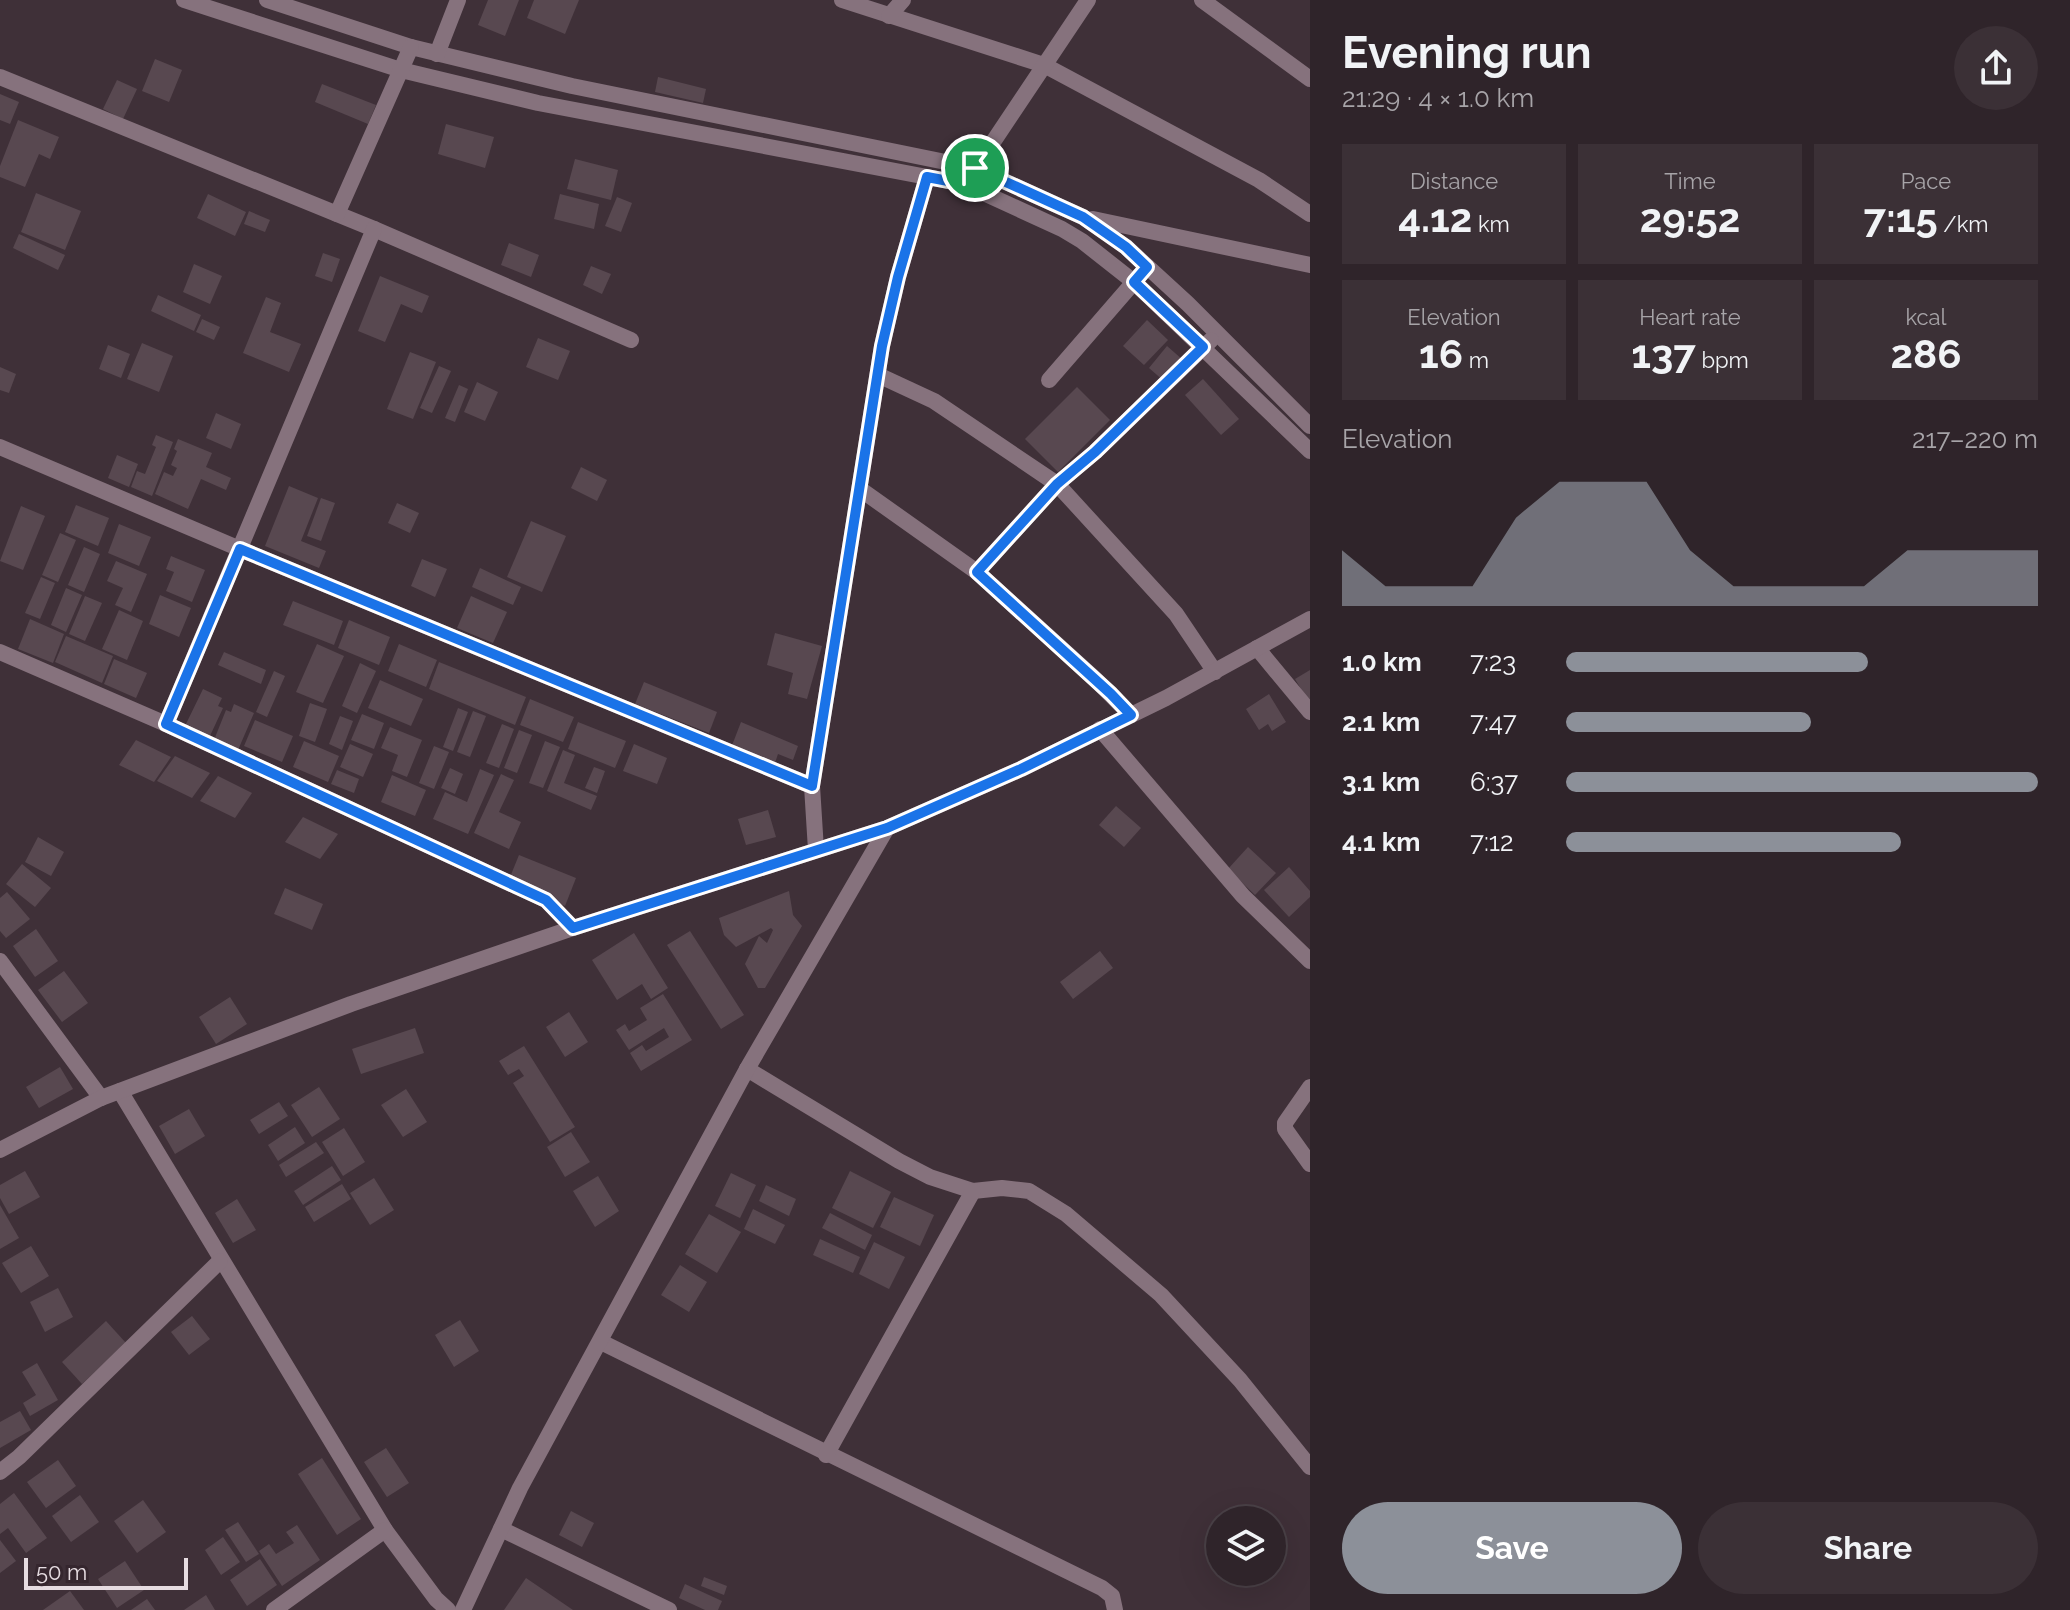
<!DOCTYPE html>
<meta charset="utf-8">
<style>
:root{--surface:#2f242a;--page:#3b3036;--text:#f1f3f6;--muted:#a7a4a8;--line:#4a4147;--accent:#8c9099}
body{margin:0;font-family:Raleway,sans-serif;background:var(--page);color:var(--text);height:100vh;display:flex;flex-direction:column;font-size:30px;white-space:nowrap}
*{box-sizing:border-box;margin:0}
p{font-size:26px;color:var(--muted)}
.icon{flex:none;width:44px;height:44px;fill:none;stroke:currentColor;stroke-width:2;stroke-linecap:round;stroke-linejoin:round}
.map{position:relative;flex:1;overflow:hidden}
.details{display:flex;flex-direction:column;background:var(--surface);width:760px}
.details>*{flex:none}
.controls{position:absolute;left:1206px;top:1506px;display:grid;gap:16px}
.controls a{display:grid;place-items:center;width:80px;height:80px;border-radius:50%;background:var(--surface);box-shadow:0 8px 32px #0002,0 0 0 2px var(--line);font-size:40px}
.scale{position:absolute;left:24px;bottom:20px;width:164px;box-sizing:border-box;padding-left:8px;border:4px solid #e6dce1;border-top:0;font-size:22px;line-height:28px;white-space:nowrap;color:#e6dce1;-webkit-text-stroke:6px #35262e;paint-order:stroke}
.pin{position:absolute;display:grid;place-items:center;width:68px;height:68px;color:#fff;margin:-34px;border:4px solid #fff;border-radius:50%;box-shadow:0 2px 8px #0007}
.round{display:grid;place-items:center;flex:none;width:84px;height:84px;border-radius:42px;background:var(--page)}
.overview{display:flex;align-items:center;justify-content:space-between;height:136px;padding:0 32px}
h1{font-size:44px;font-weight:700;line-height:60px}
.metrics{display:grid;grid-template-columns:repeat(3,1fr);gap:12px;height:136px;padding:8px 32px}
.metrics div{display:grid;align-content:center;border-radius:0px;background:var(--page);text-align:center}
.metrics b{font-size:40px;font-weight:700}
.metrics small{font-size:22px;font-weight:400}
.metrics p{font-size:22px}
.chart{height:224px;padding:16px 32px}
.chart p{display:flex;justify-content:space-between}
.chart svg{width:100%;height:144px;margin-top:8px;fill:var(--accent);opacity:.7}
.action{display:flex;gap:16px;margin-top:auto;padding:16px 32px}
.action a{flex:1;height:92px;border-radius:48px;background:var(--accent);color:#fff;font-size:32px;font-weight:700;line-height:92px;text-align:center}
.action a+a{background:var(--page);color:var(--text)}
ul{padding:0 32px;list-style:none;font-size:26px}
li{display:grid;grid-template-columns:128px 96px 1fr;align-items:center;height:60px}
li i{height:20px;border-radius:10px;background:var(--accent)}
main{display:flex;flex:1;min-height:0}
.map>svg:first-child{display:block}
</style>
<main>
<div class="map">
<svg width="1310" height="1610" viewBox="0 0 1310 1610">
<rect width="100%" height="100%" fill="#3f3038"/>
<g fill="#584850">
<path d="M488,0H519L505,36L478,25Z"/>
<path d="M534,0H579L565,34L527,18Z"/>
<path d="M155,59L182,70L169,102L142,91Z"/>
<path d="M658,77L706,89L703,103L655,92Z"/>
<path d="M117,80L137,89L123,119L103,109Z"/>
<path d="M322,84L376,105L368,124L315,102Z"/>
<path d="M0,94L19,102L10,124L0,120Z"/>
<path d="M18,120L59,137L50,159L39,154L25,187L0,177V166Z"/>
<path d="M446,124L494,137L485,168L438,154Z"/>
<path d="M575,159L618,170L611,200L567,189Z"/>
<path d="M36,193L81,211L65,250L21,232Z"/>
<path d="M208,194L246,212L235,236L197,218Z"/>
<path d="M560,194L599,204L594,229L554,219Z"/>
<path d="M617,197L632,203L621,232L605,226Z"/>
<path d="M249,211L270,220L265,232L244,224Z"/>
<path d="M19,234L65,255L58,270L13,248Z"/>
<path d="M509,243L539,255L531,277L501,265Z"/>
<path d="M323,253L340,259L332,282L315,276Z"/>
<path d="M194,264L222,276L210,304L183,292Z"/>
<path d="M591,266L611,274L602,294L583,285Z"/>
<path d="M380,276L429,296L422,313L401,304L385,342L358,331Z"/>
<path d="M158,295L201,315L194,331L151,311Z"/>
<path d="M266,297L281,303L270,332L301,344L289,372L243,353Z"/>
<path d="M202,319L220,327L214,340L196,332Z"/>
<path d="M1147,320L1168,340L1144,365L1123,346Z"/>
<path d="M538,338L570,351L558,380L526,367Z"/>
<path d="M142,343L173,356L159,392L127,379Z"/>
<path d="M108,345L130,354L121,378L99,369Z"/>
<path d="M1167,346L1183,360L1165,382L1149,368Z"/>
<path d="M410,352L436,362L413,419L387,409Z"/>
<path d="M439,366L451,371L432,413L420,408Z"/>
<path d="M0,367L16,374L9,393L0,390Z"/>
<path d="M1203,379L1239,419L1221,435L1185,395Z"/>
<path d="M477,382L498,392L485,421L464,412Z"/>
<path d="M459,385L468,389L455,422L445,418Z"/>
<path d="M1077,387L1110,420L1058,472L1025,439Z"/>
<path d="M216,413L241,424L231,449L206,438Z"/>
<path d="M156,435L173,442L152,496L131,487L137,471L145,474L156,447L152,445Z"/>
<path d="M178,439L212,453L206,467L231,478L226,490L201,479L188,509L155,494L164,472L173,476L177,468L171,465L177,451L174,449Z"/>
<path d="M117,455L138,464L129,487L108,478Z"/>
<path d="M581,467L607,480L597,501L571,488Z"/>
<path d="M289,486L318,498L301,541L326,551L319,568L265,546Z"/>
<path d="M321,498L335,503L321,541L307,536Z"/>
<path d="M397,503L419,513L410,533L388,523Z"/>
<path d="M76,505L109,518L98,546L65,532Z"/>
<path d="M21,506L45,516L23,570L0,561Z"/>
<path d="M531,521L566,536L542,592L507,577Z"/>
<path d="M119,524L151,537L139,566L108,553Z"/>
<path d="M60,533L76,540L58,582L42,575Z"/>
<path d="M84,547L100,554L84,592L68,585Z"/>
<path d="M171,556L205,570L192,602L166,591L174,572L166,569Z"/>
<path d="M422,559L447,569L435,597L411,586Z"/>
<path d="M116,561L147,574L131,612L115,605L123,588L107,581Z"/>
<path d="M480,568L521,587L513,605L472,587Z"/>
<path d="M41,577L55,583L40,619L25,613Z"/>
<path d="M66,588L82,595L66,632L51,625Z"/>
<path d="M160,595L191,608L179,637L149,624Z"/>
<path d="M85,596L102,603L85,641L69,634Z"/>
<path d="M471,596L507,612L493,643L457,628Z"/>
<path d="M293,601L343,621L334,645L283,625Z"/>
<path d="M119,610L143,621L127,660L102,649Z"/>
<path d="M30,619L64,634L53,663L18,649Z"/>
<path d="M349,620L390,637L379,665L338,648Z"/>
<path d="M775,633L822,646L807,699L788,694L793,673L767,665Z"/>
<path d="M66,636L113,656L102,683L55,662Z"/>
<path d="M317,644L344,656L323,703L296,692Z"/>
<path d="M399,644L437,660L426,687L388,671Z"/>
<path d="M224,652L266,670L261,684L218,665Z"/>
<path d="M114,659L147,673L136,698L104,684Z"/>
<path d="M439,662L526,697L515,725L429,689Z"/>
<path d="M360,663L376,671L357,713L342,706Z"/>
<path d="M1310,670V704L1295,679Z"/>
<path d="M274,671L285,676L267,717L256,712Z"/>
<path d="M380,680L423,699L411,726L368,708Z"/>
<path d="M644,682L717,712L709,733L635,704Z"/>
<path d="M203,689L222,698L218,706L223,708L209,738L185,726Z"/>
<path d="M1269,694L1286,722L1272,731L1268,724L1259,730L1246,709Z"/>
<path d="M530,699L574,717L563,742L520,725Z"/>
<path d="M310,703L327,709L315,742L299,736Z"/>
<path d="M234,704L254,713L238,750L214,740L226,710L231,712Z"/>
<path d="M458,708L468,712L453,751L443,747Z"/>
<path d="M473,711L486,716L470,757L457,752Z"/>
<path d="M362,714L384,723L374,749L351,740Z"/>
<path d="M340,716L353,721L342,750L329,744Z"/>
<path d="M255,720L293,736L282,762L244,746Z"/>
<path d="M578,722L626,741L615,768L568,749Z"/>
<path d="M741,722L798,746L793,760L778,754L774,766L731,748Z"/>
<path d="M502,724L514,729L499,768L486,763Z"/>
<path d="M390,727L422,740L407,777L392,771L398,755L381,748Z"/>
<path d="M519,730L532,735L517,773L504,768Z"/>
<path d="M136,740L171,757L154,782L119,765Z"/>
<path d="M304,741L339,756L328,782L293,767Z"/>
<path d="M545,741L560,747L543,788L529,783Z"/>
<path d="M350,744L373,754L363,777L340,767Z"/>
<path d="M634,744L667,758L657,784L623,771Z"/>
<path d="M434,746L449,752L434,789L419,783Z"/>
<path d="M563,750L575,755L564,783L597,796L591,810L547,791Z"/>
<path d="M175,756L210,773L192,798L157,781Z"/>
<path d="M594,767L605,771L597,793L585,788Z"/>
<path d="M450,768L463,774L455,794L441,788Z"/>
<path d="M480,769L494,775L468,834L433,819L445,792L467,802Z"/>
<path d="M337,770L359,779L354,793L331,784Z"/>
<path d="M501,774L514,780L499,812L521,822L509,849L474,833Z"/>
<path d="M392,775L426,790L415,816L381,802Z"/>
<path d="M218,776L252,793L235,818L200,801Z"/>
<path d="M1116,806L1141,828L1124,847L1099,825Z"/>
<path d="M768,810L776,837L746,845L738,819Z"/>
<path d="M303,817L338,834L320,859L285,842Z"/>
<path d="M38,837L64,852L51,876L25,862Z"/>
<path d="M1248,847L1276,873L1255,895L1228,869Z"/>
<path d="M519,855L576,878L565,906L508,882Z"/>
<path d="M22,864L51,888L35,907L6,884Z"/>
<path d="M1289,867L1310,891V897L1289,917L1264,890Z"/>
<path d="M285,888L323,904L312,930L274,914Z"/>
<path d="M789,891L793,915L802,926L765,988H758L745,964L759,936L767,943L773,930L771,928L736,947L724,935L719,918Z"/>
<path d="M7,892L30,919L6,938L0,931V898Z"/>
<path d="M36,929L58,961L35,977L13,946Z"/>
<path d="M690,931L744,1015L721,1029L667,945Z"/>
<path d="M634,933L668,988L651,999L642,984L617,1000L592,960Z"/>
<path d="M1100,951L1113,968L1073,999L1060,982Z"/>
<path d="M64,971L88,1003L62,1022L38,990Z"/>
<path d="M663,994L692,1040L641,1071L630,1053L642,1045L646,1051L669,1037L664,1028L629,1050L616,1030L625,1024L629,1031L647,1020L640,1008Z"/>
<path d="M230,997L247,1024L216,1044L199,1017Z"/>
<path d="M569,1012L588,1042L565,1057L546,1027Z"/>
<path d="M415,1028L424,1053L361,1074L352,1049Z"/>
<path d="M524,1046L575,1127L550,1142L513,1083L524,1076L519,1069L508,1075L499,1061Z"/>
<path d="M60,1067L73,1089L39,1108L26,1087Z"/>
<path d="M319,1087L340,1119L312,1137L291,1105Z"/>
<path d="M406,1089L427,1122L403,1137L381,1105Z"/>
<path d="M279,1102L288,1116L259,1134L250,1120Z"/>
<path d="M189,1109L205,1136L175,1154L159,1126Z"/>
<path d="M295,1127L305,1143L278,1161L268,1145Z"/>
<path d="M344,1128L365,1162L343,1176L322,1142Z"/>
<path d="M571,1132L590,1162L565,1177L547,1147Z"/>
<path d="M316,1142L324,1153L286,1177L279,1165Z"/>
<path d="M332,1166L341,1180L303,1205L294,1191Z"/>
<path d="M25,1171L40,1197L9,1214L0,1198V1185Z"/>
<path d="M850,1171L891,1192L873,1228L832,1208Z"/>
<path d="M731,1173L756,1185L740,1218L715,1206Z"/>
<path d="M598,1176L619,1211L595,1227L573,1191Z"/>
<path d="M374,1178L394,1210L370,1225L350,1193Z"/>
<path d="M342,1184L351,1199L314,1222L305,1207Z"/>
<path d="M766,1185L796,1199L789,1216L759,1201Z"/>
<path d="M894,1197L934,1215L920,1246L880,1227Z"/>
<path d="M237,1199L256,1230L233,1243L215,1213Z"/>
<path d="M0,1205L19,1238L0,1249Z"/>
<path d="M753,1209L785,1225L775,1244L744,1229Z"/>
<path d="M830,1213L872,1235L865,1250L822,1228Z"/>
<path d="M709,1214L741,1232L717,1273L685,1254Z"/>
<path d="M820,1239L860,1257L853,1273L813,1255Z"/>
<path d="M874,1242L905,1257L889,1289L859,1274Z"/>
<path d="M31,1246L49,1276L21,1293L2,1263Z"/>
<path d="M680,1265L707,1282L689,1312L661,1295Z"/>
<path d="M58,1288L73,1317L45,1332L30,1302Z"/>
<path d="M192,1316L210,1339L189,1355L171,1332Z"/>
<path d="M460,1320L479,1351L454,1367L435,1335Z"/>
<path d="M106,1321L126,1343L82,1384L62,1362Z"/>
<path d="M37,1363L58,1400L30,1416L23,1403L36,1395L22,1372Z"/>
<path d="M20,1411L31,1430L0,1448V1422Z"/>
<path d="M386,1448L409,1483L387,1497L364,1462Z"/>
<path d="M322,1458L361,1519L337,1535L298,1474Z"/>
<path d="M58,1460L76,1486L46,1508L27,1482Z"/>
<path d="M14,1493L47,1538L26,1553L8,1528L0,1534V1504Z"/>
<path d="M80,1495L99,1522L71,1542L52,1516Z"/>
<path d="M143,1500L166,1532L137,1553L114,1521Z"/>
<path d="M571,1511L594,1523L582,1547L559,1535Z"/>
<path d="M238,1522L259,1554L246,1562L225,1530Z"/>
<path d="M297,1525L320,1560L282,1586L259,1551L269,1544L276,1554L294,1543L286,1532Z"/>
<path d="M223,1537L240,1562L221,1575L205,1550Z"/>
<path d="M0,1540L16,1561L0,1573Z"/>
<path d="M260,1559L277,1585L247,1606L230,1580Z"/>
<path d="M125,1561L144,1590L117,1608L98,1579Z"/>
<path d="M704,1577L727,1586L724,1595L701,1586Z"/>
<path d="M526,1578L573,1610H504Z"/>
<path d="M685,1584L722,1601L718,1610H705L679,1598Z"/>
<path d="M70,1591L84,1610H43Z"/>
<path d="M206,1595L215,1610H184Z"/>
<path d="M147,1599L155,1610H131Z"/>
</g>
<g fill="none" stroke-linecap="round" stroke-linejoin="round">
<g stroke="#86727d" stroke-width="16">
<path d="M184,0L401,70L538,103L964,184L1062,229L1082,241L1134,282L1310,451"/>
<path d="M267,0L411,47L572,86L975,168L1083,217L1126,247L1188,304L1310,426"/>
<path d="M842,0L1044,65L1259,180L1310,214"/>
<path d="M1202,0L1310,79"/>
<path d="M889,16L903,0"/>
<path d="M437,54L458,0"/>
<path d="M0,77L374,229L631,340"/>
<path d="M971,175L1088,0"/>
<path d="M337,214L411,47"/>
<path d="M1093,219L1310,265"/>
<path d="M878,375L934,401L1057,484L1176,614L1215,672"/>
<path d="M1049,380L1140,275"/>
<path d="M0,447L240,549L812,786"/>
<path d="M860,489L977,572L1057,484L1095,452L1211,340"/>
<path d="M977,572L1095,679L1131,715"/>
<path d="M1257,648L1310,712"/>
<path d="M0,652L166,724L546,900L573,928"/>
<path d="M166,724L374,229"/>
<path d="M1100,729L1243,896L1310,961"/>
<path d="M816,850L812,786L882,346L898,277L927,177"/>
<path d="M0,961L101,1098"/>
<path d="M747,1069L899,1161L930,1177L973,1191L1002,1188L1029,1191L1066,1214L1161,1295L1240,1380L1310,1467"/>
<path d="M1310,1087L1285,1123V1129L1310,1164"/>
<path d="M120,1091L385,1530L436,1599L448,1610"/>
<path d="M0,1150L101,1098L351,1004L573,928L887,828L1021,769L1166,698L1310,619"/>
<path d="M601,1342L1102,1588L1112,1596L1115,1610"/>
<path d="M826,1455L973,1191"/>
<path d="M0,1472L19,1457L220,1261"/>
<path d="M501,1529L669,1610"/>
<path d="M274,1610L385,1530"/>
<path d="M463,1610L520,1488L747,1069L887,828"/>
</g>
</g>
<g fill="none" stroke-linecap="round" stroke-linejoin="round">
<g stroke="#fff" stroke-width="16">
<path id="route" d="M975,168L1083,217L1126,247L1147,267L1134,282L1203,347L1095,452L1057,484L977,572L1111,694L1131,715L1021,769L887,828L573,928L546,900L166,724L240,549L812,786L882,346L898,277L927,177L964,184Z"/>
</g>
<use href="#route" stroke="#1a73e8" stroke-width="10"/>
</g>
</svg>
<div class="controls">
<a><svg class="icon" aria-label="layers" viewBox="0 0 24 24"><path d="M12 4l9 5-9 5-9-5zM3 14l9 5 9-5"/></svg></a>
</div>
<div class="scale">50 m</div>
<div class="pin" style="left:975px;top:168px;background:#1e9e55"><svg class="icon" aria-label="arrive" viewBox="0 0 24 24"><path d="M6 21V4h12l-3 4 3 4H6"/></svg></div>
</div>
<section class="details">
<div class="overview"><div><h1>Evening run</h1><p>21:29 · 4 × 1.0 km</p></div><a class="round"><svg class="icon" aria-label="share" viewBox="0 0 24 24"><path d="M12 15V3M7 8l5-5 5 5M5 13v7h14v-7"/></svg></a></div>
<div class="metrics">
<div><p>Distance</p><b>4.12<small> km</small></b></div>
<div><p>Time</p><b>29:52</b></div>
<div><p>Pace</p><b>7:15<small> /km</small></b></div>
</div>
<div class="metrics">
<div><p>Elevation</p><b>16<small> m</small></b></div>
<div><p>Heart rate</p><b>137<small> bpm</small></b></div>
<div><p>kcal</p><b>286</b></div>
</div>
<div class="chart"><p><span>Elevation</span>217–220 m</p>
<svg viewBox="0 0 160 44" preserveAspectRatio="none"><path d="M0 44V27L10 38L20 38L30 38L40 17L50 6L60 6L70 6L80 27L90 38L100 38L110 38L120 38L130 27L140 27L150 27L160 27V44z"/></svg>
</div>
<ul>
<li><b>1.0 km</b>7:23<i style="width:64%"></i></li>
<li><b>2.1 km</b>7:47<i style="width:52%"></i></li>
<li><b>3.1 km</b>6:37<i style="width:100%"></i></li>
<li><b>4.1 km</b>7:12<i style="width:71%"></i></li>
</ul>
<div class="action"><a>Save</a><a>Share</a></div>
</section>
</main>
